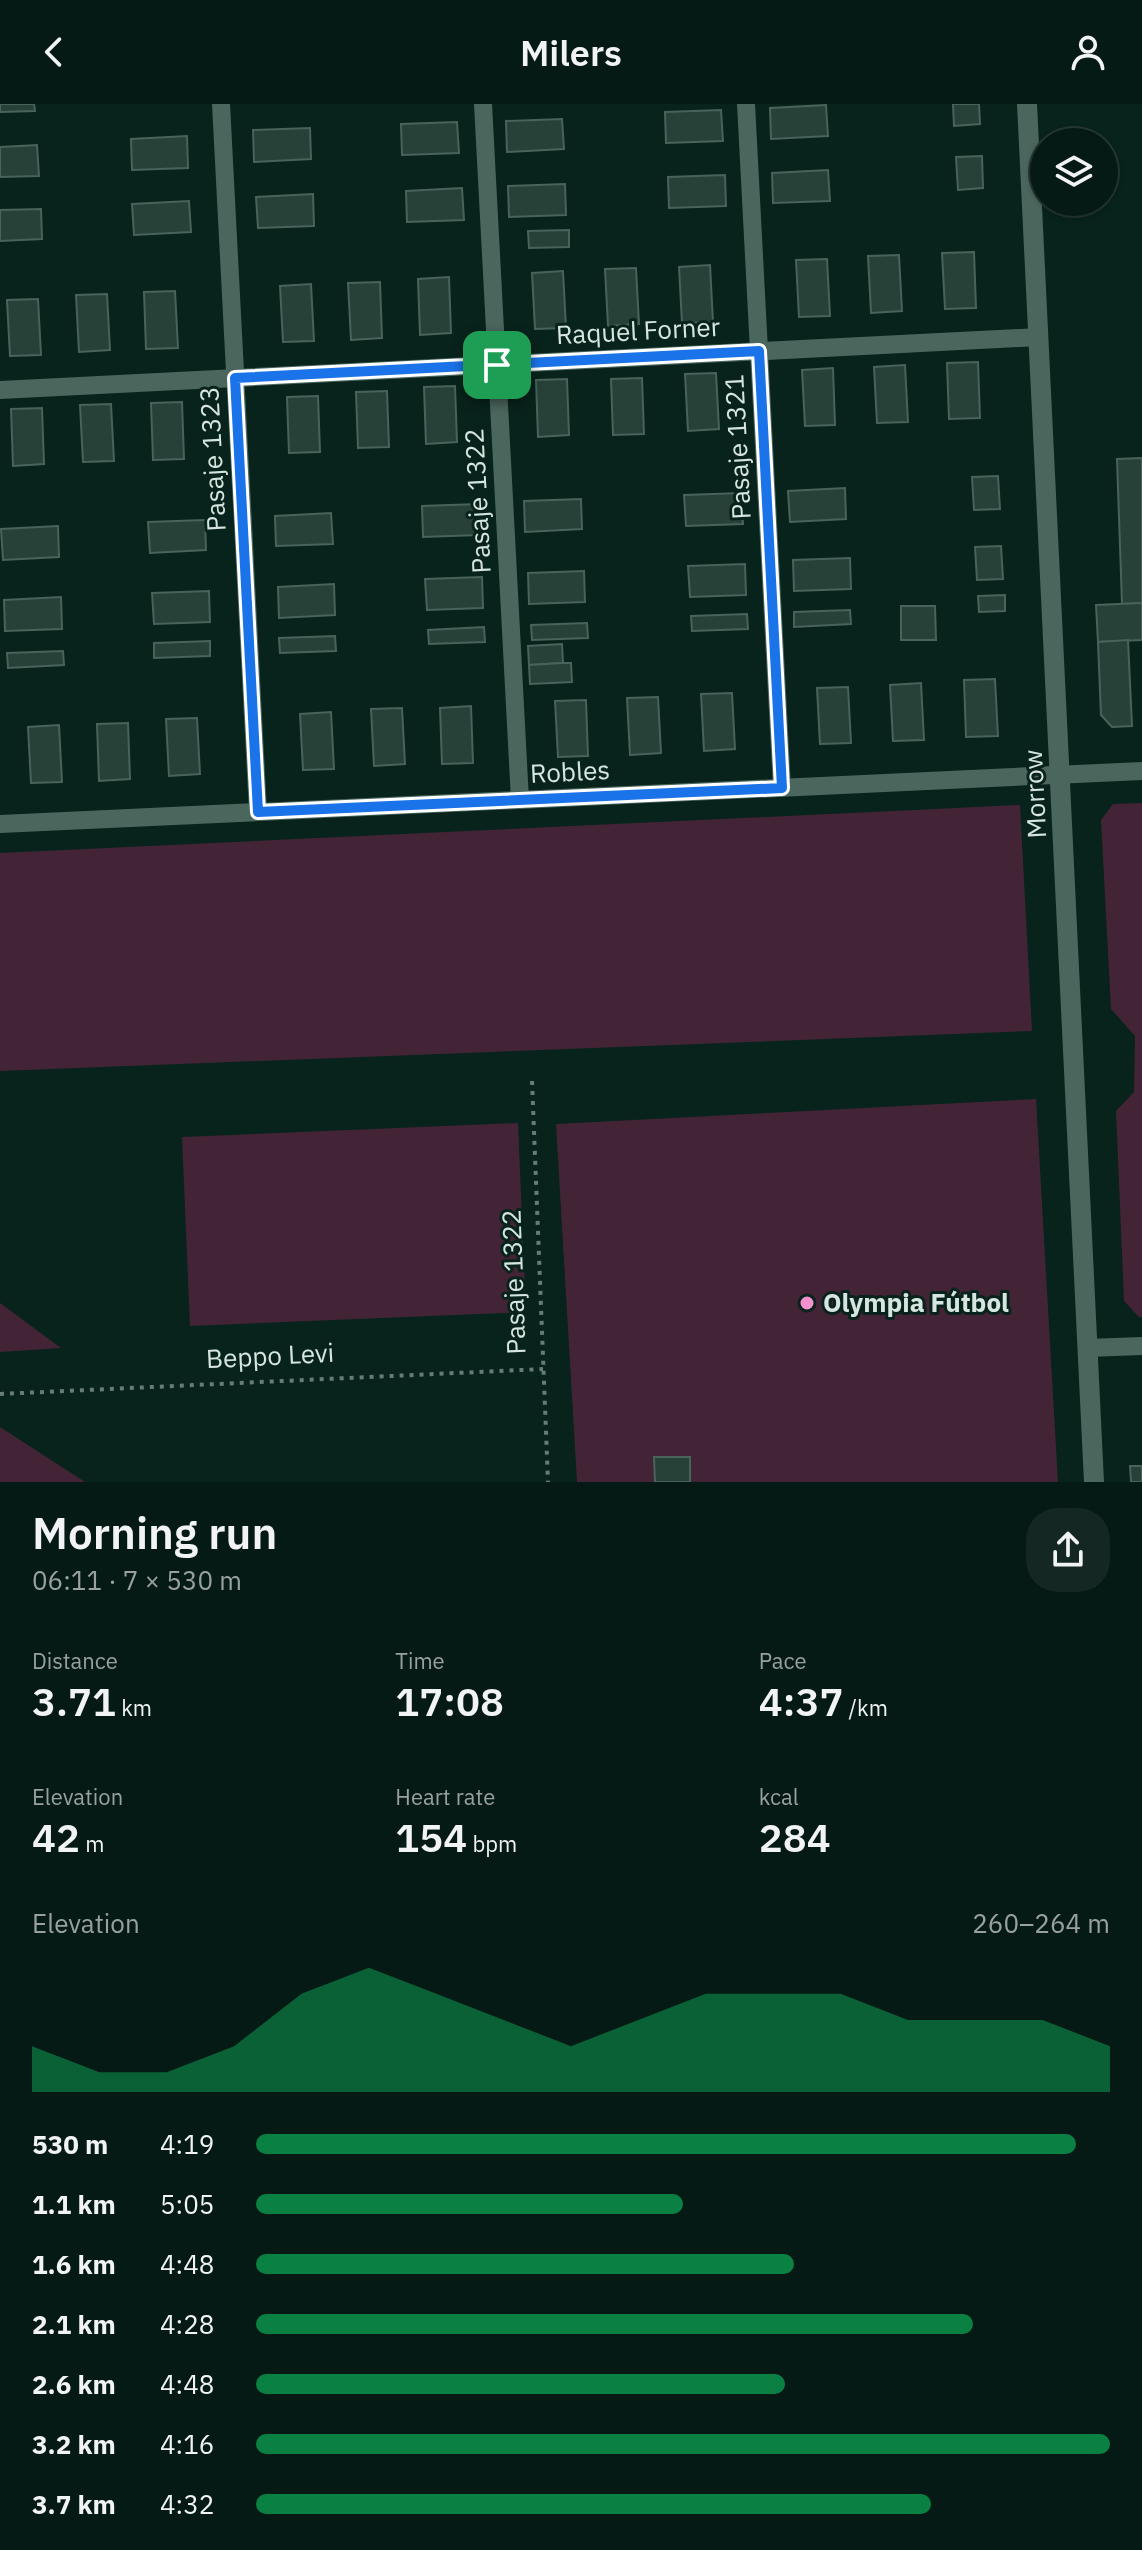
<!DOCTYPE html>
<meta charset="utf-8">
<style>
:root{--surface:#061a15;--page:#142722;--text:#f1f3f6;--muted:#98a1a0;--line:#273834;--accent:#0b8043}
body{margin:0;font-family:"IBM Plex Sans",sans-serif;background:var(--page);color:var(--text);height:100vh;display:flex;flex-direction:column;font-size:30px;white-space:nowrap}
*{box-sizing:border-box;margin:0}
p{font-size:26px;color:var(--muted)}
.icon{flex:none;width:44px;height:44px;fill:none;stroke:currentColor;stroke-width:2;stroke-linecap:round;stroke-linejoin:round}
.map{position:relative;height:1378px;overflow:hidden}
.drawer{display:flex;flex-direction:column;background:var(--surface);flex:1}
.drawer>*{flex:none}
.controls{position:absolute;left:1030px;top:24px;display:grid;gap:16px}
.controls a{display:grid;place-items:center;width:88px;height:88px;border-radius:50%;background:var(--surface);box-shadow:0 2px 6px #0004,0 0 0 2px var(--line);font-size:40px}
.pin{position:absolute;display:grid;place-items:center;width:68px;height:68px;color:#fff;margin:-34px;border-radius:16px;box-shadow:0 4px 12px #0006}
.round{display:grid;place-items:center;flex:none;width:84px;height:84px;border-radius:32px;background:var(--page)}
.overview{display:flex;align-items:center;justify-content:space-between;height:136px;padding:0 32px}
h1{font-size:44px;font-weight:600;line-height:60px}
.stats{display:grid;grid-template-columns:repeat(3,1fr);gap:12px;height:136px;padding:8px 32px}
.stats div{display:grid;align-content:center}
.stats b{font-size:40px;font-weight:600}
.stats small{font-size:22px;font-weight:400}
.stats p{font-size:22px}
.chart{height:224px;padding:16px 32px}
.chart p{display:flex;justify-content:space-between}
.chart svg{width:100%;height:144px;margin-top:8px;fill:var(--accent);opacity:.7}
ul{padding:0 32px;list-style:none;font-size:26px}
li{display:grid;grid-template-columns:128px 96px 1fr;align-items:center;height:60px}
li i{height:20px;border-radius:10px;background:var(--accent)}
header{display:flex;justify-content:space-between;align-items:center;height:104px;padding:0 32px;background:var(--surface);font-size:36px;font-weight:600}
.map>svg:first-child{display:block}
</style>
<header><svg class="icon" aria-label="back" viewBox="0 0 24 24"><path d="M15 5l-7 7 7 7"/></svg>Milers<svg class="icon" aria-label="person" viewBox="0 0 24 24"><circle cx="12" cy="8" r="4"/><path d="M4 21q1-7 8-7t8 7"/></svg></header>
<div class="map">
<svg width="1142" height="1378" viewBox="0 0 1142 1378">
<rect width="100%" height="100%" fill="#08231c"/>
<g fill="#422436">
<path d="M1142,699V1213H1139L1124,1197L1116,1007L1134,988L1135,932L1111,905L1101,716L1113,700Z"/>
<path d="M1020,701L1032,927L0,967V749Z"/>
<path d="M1036,995L1058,1378H577L556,1020Z"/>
<path d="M518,1019L526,1208L190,1222L182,1033Z"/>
<path d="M0,1199L61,1244L0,1248Z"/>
<path d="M0,1323L85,1378H0Z"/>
</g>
<g fill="#274139" stroke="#47635a" stroke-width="2">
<path d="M0,0H34L35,7L0,8Z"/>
<path d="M953,0H979L980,20L954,22Z"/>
<path d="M826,1L828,32L771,35L770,4Z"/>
<path d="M721,6L723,37L666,39L665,8Z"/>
<path d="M562,15L564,45L507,48L506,17Z"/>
<path d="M457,18L459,49L402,51L401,20Z"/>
<path d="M310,24L311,55L254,58L253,26Z"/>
<path d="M187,32L188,64L132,66L131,35Z"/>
<path d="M37,41L39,72L0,73V43Z"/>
<path d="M982,52L983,84L958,86L956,53Z"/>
<path d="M828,66L830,97L773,99L772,69Z"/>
<path d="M725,71L726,102L669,104L668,73Z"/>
<path d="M565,80L566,111L509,113L508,82Z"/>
<path d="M462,84L464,116L407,118L406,87Z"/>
<path d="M313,90L314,122L258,124L256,93Z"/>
<path d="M189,97L191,128L134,131L132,100Z"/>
<path d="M41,105L42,135L0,137V106Z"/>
<path d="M569,126V143L529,144L528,127Z"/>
<path d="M974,148L976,204L945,205L942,149Z"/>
<path d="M899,151L902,207L871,209L868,152Z"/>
<path d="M827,155L830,212L799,213L796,156Z"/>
<path d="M710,161L713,218L682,219L679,163Z"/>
<path d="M636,164L639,220L608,222L605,165Z"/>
<path d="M563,167L566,224L535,225L532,169Z"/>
<path d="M449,173L451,229L420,231L418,175Z"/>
<path d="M380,178L382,234L351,236L348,179Z"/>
<path d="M311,180L314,237L283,238L280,182Z"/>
<path d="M175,187L178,244L146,245L144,188Z"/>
<path d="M107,190L110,246L79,248L76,191Z"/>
<path d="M38,195L41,251L10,252L7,196Z"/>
<path d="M978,258L980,314L949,315L947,259Z"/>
<path d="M905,261L908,318L877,319L874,263Z"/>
<path d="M833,264L835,321L805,322L802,266Z"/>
<path d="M716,269L719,325L688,327L685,270Z"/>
<path d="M642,274L644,330L613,331L611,275Z"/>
<path d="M567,275L569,331L538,333L536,276Z"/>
<path d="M455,282L457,338L426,340L424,283Z"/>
<path d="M387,287L389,343L358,344L356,288Z"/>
<path d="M318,292L320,348L289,349L287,293Z"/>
<path d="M182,298L184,355L153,356L151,299Z"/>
<path d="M111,300L114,357L83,358L80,301Z"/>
<path d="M42,304L44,360L13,362L11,305Z"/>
<path d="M1142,354V499L1122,500L1117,355Z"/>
<path d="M998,372L1000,405L974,406L972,373Z"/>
<path d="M845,384L846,415L790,418L788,387Z"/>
<path d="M741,389L743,420L686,422L684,391Z"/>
<path d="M581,395L582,425L525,428L524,397Z"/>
<path d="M478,400L479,431L423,433L422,402Z"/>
<path d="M331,409L333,440L276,442L275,412Z"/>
<path d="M205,416L206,446L150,449L148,418Z"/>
<path d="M58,422L59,453L3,456L1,425Z"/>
<path d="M1001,442L1003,475L977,476L975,443Z"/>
<path d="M850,454L851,485L794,487L793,456Z"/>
<path d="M745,460L746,491L690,493L688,462Z"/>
<path d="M584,467L585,498L529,500L528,469Z"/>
<path d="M482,473L483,504L427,506L425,475Z"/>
<path d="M334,480L335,511L279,514L278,483Z"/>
<path d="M209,487L210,518L154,520L152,489Z"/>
<path d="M1005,491V507L979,508L978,492Z"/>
<path d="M61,493L62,525L5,527L4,496Z"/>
<path d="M1142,499V536L1098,538L1096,501Z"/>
<path d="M901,502H935L936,536H901Z"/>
<path d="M850,506L851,520L794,523V508Z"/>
<path d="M747,510L748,525L692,527L691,512Z"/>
<path d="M587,519L588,534L532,536L531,521Z"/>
<path d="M484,523L485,538L429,540L428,526Z"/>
<path d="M335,532L336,547L280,549L279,534Z"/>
<path d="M1128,536L1132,622L1112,623L1101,611L1098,538Z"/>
<path d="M210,537V552L154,554V539Z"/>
<path d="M562,540L563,559L529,561L528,542Z"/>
<path d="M63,547L64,561L8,564L7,549Z"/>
<path d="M563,559H571L572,578L530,580L529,561Z"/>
<path d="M995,575L998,632L966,633L964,576Z"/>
<path d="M921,579L924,636L893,637L890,581Z"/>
<path d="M848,583L851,639L820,640L817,584Z"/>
<path d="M732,589L735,645L704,647L701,590Z"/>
<path d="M658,593L661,649L630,651L627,594Z"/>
<path d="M586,596L588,652L558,653L555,597Z"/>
<path d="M471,602L473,659L442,660L440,604Z"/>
<path d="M402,604L405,660L374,662L371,605Z"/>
<path d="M331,608L334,665L303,666L300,610Z"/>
<path d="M197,614L200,670L169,672L166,615Z"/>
<path d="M128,619L130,675L99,677L97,620Z"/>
<path d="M59,621L62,678L31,679L28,623Z"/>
<path d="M654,1353H690V1378H655Z"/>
<path d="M1130,1362H1142V1378H1131Z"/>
</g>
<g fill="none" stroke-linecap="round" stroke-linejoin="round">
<g stroke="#677c76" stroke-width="4" stroke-dasharray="4 6" stroke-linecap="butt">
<path d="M532,977L548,1378"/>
<path d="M0,1290L543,1265"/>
</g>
<g stroke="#4b665d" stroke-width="18">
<path d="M221,0L258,708"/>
<path d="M483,0L520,696"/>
<path d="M746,0L782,684"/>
<path d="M0,286L1039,233"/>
<path d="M0,720L1142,667"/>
<path d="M1087,1244L1142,1242"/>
</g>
<path stroke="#4b665d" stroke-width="20" d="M1027,0L1094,1378"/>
</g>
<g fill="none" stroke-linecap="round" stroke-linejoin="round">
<g stroke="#fff" stroke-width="16">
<path id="route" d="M759,247L782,684L258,708L235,274Z"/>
</g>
<use href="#route" stroke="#1a73e8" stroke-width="10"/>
</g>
<circle fill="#f690cf" stroke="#08231c" stroke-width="3" cx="807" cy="1199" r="8"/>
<g text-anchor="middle" stroke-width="6" stroke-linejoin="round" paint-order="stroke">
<g font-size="26" fill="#d6e5df" stroke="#08231c">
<text transform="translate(638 227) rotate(-3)" y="9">Raquel Forner</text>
<text transform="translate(738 343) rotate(-93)" y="9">Pasaje 1321</text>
<text transform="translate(213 355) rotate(-93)" y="9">Pasaje 1323</text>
<text transform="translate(478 397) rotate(-93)" y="9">Pasaje 1322</text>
<text transform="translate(570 668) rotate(-3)" y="9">Robles</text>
<text transform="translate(1035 690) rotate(-93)" y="9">Morrow</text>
<text transform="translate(514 1178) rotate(-92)" y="9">Pasaje 1322</text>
<text transform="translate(270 1252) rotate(-3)" y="9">Beppo Levi</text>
</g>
<g font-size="26" font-weight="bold" fill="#d6e5df" stroke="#08231c" text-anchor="start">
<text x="823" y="1208">Olympia Fútbol</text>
</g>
</g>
</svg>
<div class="controls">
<a><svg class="icon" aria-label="layers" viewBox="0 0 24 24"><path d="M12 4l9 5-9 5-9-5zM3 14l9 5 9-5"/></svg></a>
</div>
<div class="pin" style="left:497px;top:261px;background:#1e9e55"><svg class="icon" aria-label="arrive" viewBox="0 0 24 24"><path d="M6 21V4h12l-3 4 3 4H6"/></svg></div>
</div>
<section class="drawer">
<div class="overview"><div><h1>Morning run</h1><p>06:11 · 7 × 530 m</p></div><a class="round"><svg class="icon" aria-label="share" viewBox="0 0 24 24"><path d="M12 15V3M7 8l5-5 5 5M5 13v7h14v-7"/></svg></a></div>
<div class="stats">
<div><p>Distance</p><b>3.71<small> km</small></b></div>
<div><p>Time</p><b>17:08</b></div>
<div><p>Pace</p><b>4:37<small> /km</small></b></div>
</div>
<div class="stats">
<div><p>Elevation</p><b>42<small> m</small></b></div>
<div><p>Heart rate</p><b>154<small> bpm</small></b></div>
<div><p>kcal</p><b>284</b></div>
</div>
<div class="chart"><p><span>Elevation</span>260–264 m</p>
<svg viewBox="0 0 160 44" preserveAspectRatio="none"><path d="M0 44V30L10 38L20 38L30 30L40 14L50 6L60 14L70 22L80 30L90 22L100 14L110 14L120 14L130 22L140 22L150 22L160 30V44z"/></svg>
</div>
<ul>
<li><b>530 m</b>4:19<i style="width:96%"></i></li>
<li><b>1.1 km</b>5:05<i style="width:50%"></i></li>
<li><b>1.6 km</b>4:48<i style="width:63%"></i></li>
<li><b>2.1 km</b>4:28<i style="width:84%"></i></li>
<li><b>2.6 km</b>4:48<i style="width:62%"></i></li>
<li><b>3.2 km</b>4:16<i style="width:100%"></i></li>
<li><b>3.7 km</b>4:32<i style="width:79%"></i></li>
</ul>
</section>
